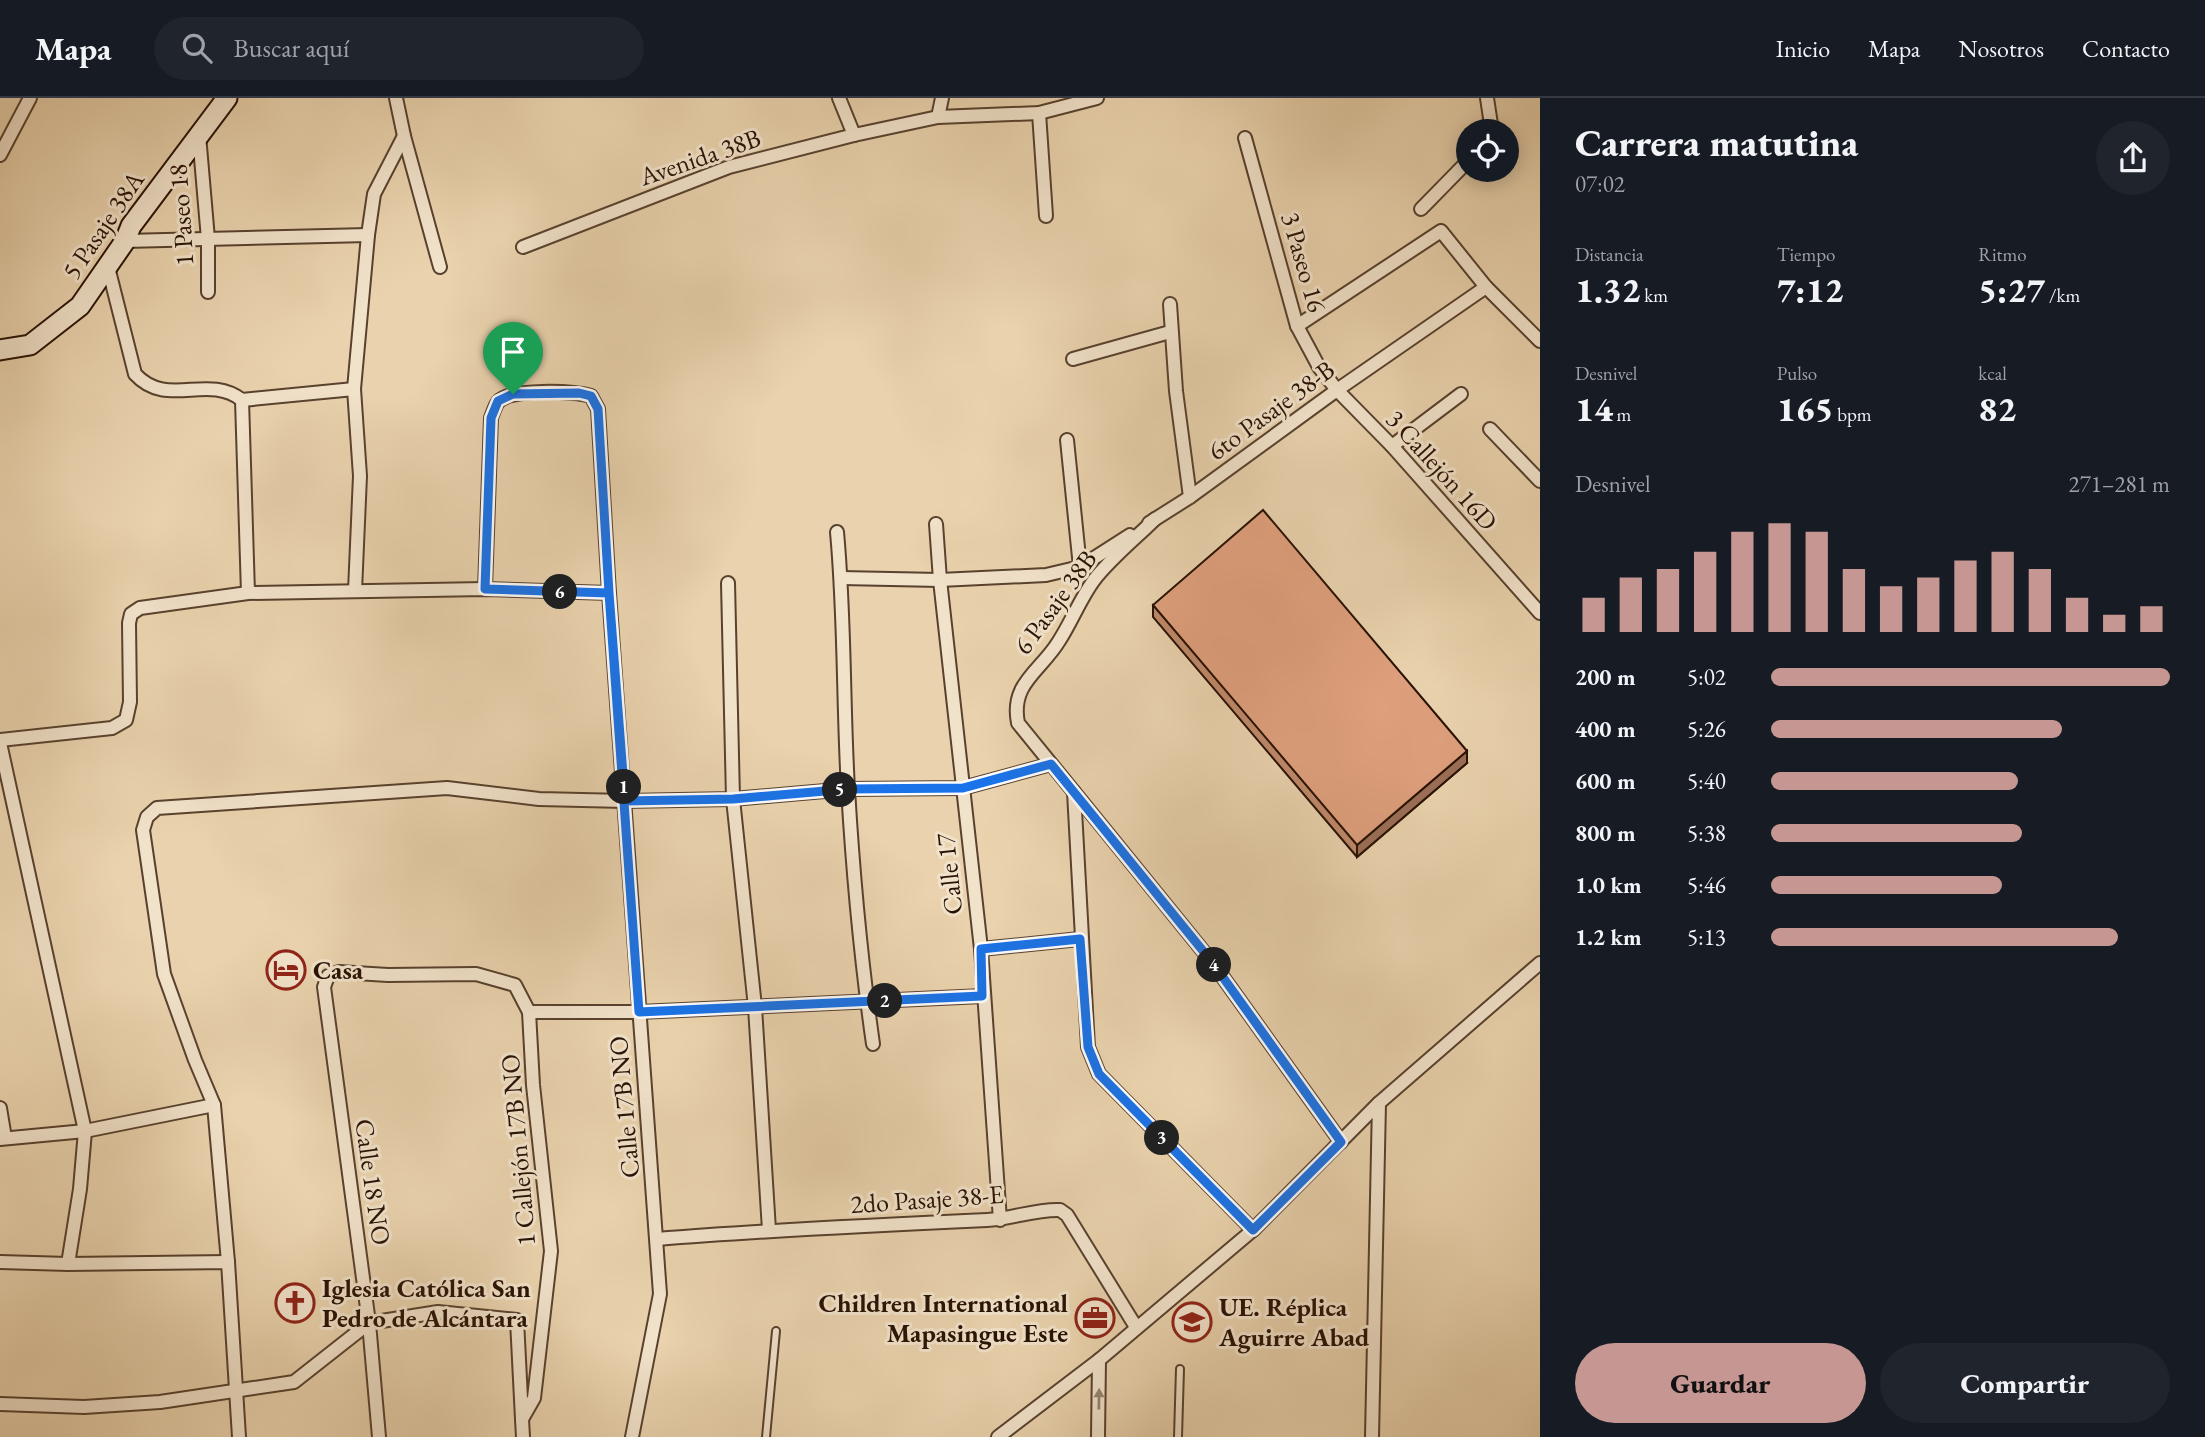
<!DOCTYPE html>
<html lang="es">
<meta charset="utf-8">
<style>
:root{--surface:#171b24;--page:#20242c;--text:#f1f3f6;--muted:#9ea1a6;--line:#363941;--accent:#c59692}
body{margin:0;font-family:"EB Garamond",serif;background:var(--page);color:var(--text);height:100vh;display:flex;flex-direction:column;font-size:26px;white-space:nowrap}
*{box-sizing:border-box;margin:0}
p{font-size:23px;color:var(--muted)}
.icon{flex:none;width:38px;height:38px;fill:none;stroke:currentColor;stroke-width:2;stroke-linecap:round;stroke-linejoin:round}
.map{position:relative;flex:1;overflow:hidden}
.side{display:flex;flex-direction:column;background:var(--surface);width:665px}
.side>*{flex:none}
.tools{position:absolute;left:1456px;top:21px;display:grid;gap:14px}
.tools a{display:grid;place-items:center;width:63px;height:63px;border-radius:50%;background:var(--surface);box-shadow:0 4px 18px #0003;font-size:35px}
.pin{position:absolute;display:grid;place-items:center;width:60px;height:60px;color:#fff;margin:-72px -30px;border-radius:50% 50% 50% 0;rotate:-45deg;box-shadow:0 0 7px #0007}
.pin .icon{rotate:45deg}
.km{position:absolute;width:35px;height:35px;margin:-18px;border-radius:50%;background:#222;color:#fff;font-size:19px;line-height:35px;text-align:center}
.round{display:grid;place-items:center;flex:none;width:74px;height:74px;border-radius:37px;background:var(--page)}
.overview{display:flex;align-items:center;justify-content:space-between;height:119px;padding:0 35px}
h1{font-size:38px;font-weight:800;line-height:52px}
.figures{display:grid;grid-template-columns:repeat(3,1fr);gap:10px;height:119px;padding:7px 35px}
.figures div{display:grid;align-content:center}
.figures b{font-size:35px;font-weight:800}
.figures small{font-size:19px;font-weight:400}
.figures p{font-size:19px}
.chart{height:196px;padding:14px 35px}
.chart p{display:flex;justify-content:space-between}
.chart svg{width:100%;height:126px;margin-top:7px;stroke:var(--accent);stroke-width:6}
.action{display:flex;gap:14px;margin-top:auto;padding:14px 35px}
.action a{flex:1;height:80px;border-radius:42px;background:var(--accent);color:#111;font-size:28px;font-weight:800;line-height:80px;text-align:center}
.action a+a{background:var(--page);color:var(--text)}
ul{padding:0 35px;list-style:none;font-size:23px}
li{display:grid;grid-template-columns:112px 84px 1fr;align-items:center;height:52px}
li i{height:18px;border-radius:9px;background:var(--accent)}
header{display:flex;align-items:center;gap:42px;box-sizing:border-box;height:98px;padding:0 35px;background:var(--surface);border-bottom:2px solid var(--line)}
header strong{font-size:33px}
nav{display:flex;gap:38px;margin-inline-start:auto;font-size:24px}
.search{width:490px;height:63px;background:var(--page);display:flex;align-items:center;gap:18px;box-sizing:border-box;padding:0 24px;border-radius:38px;color:var(--muted);font-size:26px}
main{display:flex;flex:1;min-height:0}
.map>svg:first-child{display:block}
</style>
<header>
<strong>Mapa</strong>
<div class="search"><svg class="icon" aria-label="search" viewBox="0 0 24 24"><circle cx="10" cy="10" r="6"/><path d="M15 15l6 6"/></svg>Buscar aquí</div>
<nav><a>Inicio</a><a>Mapa</a><a>Nosotros</a><a>Contacto</a></nav>
</header>
<main>
<div class="map">
<svg width="1540" height="1339" viewBox="0 0 1540 1339">
<rect width="100%" height="100%" fill="#e9d2ad"/>
<filter id="stains"><feTurbulence type="fractalNoise" baseFrequency=".00286" numOctaves="4"/><feColorMatrix values="0 0 0 0 .2 0 0 0 0 .09 0 0 0 0 .02 0 0 0 .5 -.17"/></filter>
<radialGradient id="worn" r=".72"><stop offset=".6" stop-color="#630" stop-opacity="0"/><stop offset="1" stop-color="#630" stop-opacity=".3"/></radialGradient>
<g fill="none" stroke-linecap="round" stroke-linejoin="round">
<g stroke="#58412e" stroke-width="10">
<g id="lane">
<path d="M766,1339L776,1233"/>
<path d="M1178,1339L1180,1271"/>
</g>
</g>
<g stroke="#58412e" stroke-width="16">
<g id="street">
<path d="M396,0L404,38L440,169"/>
<path d="M839,0L854,37"/>
<path d="M1487,0L1492,33"/>
<path d="M1039,15L1046,118"/>
<path d="M938,19L942,0"/>
<path d="M199,37L208,141V194"/>
<path d="M1245,40L1297,228L1319,269L1337,292L1392,348L1540,515"/>
<path d="M0,57L30,0"/>
<path d="M1421,111L1468,63"/>
<path d="M125,143L368,137"/>
<path d="M523,149L729,69L854,37L938,19L1039,15L1097,0"/>
<path d="M108,169L135,276C167,311 207,275 242,302L354,291"/>
<path d="M1170,206L1176,293L1190,399"/>
<path d="M1297,228L1441,133L1486,189L1540,243"/>
<path d="M1073,261L1170,234"/>
<path d="M242,302L248,495"/>
<path d="M1490,331L1540,383"/>
<path d="M1067,342L1080,469"/>
<path d="M1392,348L1461,296"/>
<path d="M1155,421C1135,441 1111,460 1094,482C1080,501 1072,523 1059,543C1041,573 1010,585 1018,625L1212,864L1341,1044"/>
<path d="M1149,425L1190,399L1337,292L1486,189"/>
<path d="M936,426L940,482L981,851L1000,1122"/>
<path d="M837,434C845,520 843,605 848,691C853,776 861,862 873,946"/>
<path d="M841,480L940,482L1046,477L1080,469L1130,437"/>
<path d="M728,485L733,701L755,909L769,1132"/>
<path d="M485,491L491,320C493,315 495,308 498,304C509,290 574,293 591,298L598,311L609,495L660,1196L632,1339"/>
<path d="M355,493L360,378L354,291L368,137L374,96L404,38"/>
<path d="M0,642L112,630L126,622L130,604L129,525L131,516L140,510L248,495L485,491L609,495"/>
<path d="M0,645L85,1033L80,1091L68,1166"/>
<path d="M1074,694L1088,949L1099,976L1253,1132"/>
<path d="M981,851L1080,841"/>
<path d="M529,914H639L983,898"/>
<path d="M0,1010L5,1040"/>
<path d="M0,1041L85,1033L214,1007"/>
<path d="M657,1141C767,1132 877,1127 987,1122C1012,1121 1035,1111 1060,1112L1067,1117L1136,1229"/>
<path d="M0,1164L68,1166L228,1164L239,1339"/>
<path d="M228,1164L214,1007L195,962L164,876L143,732L147,719L157,710L447,690L539,701L625,703L733,701L848,691L963,690L1051,666"/>
<path d="M0,1306L84,1309L160,1304L294,1284L369,1225L438,1214L517,1222L522,1321"/>
<path d="M379,1339L369,1225L324,889L328,878L339,874L388,877L476,876L515,887L529,914L533,987L551,1153L534,1300L522,1321L523,1339"/>
<path d="M998,1339L1099,1262L1253,1132L1379,1005L1540,865"/>
<path d="M1098,1339L1099,1262"/>
<path d="M1372,1339L1379,1005"/>
</g>
</g>
<g stroke="#281104" stroke-width="23">
<path id="secondary" d="M0,252L30,247L80,208L125,143L131,128L227,0"/>
</g>
<use href="#lane" stroke="#f1e2ca" stroke-width="6"/>
<use href="#street" stroke="#f1e2ca" stroke-width="12"/>
<use href="#secondary" stroke="#f1e2ca" stroke-width="19"/>
</g>
<path fill="#bf896b" stroke="#281104" stroke-width="2" d="M1153,507L1467,665L1357,759L1153,519Z"/>
<path fill="#9b6f57" stroke="#281104" stroke-width="2" d="M1467,653V665L1357,759V747Z"/>
<path fill="#de9f7c" stroke="#281104" stroke-width="2" d="M1263,412L1467,653L1357,747L1153,507Z"/>
<defs><path id="oneway-solid" d="M-6-.8H1V-3.2L6.5 0L1 3.2V.8H-6Z" transform="scale(1.75)"/></defs>
<use fill="#978471" href="#oneway-solid" transform="translate(1099 1301) rotate(-89)"/>
<g fill="none" stroke-linecap="round" stroke-linejoin="round">
<g stroke="#fff" stroke-width="14">
<path id="route" d="M513,296L579,295L591,298L598,311L609,495L639,914L982,898L981,851L1080,841L1088,949L1099,976L1253,1132L1341,1044L1212,864L1051,666L963,690L848,691L733,701L625,703L609,495L485,491L491,320L498,303L513,296"/>
</g>
<use href="#route" stroke="#1a73e8" stroke-width="9"/>
</g>
<defs>
<g id="hotel-ring" transform="scale(2.0125)"><circle r="9.5" fill="#f1e2ca" stroke="#8f2418" stroke-width="1.5"/><path d="M-6-4.5h1.5V1H6V5H4.5V3h-9V5H-6ZM-4 0a1.8 1.8 0 1 1 3.6 0ZM.5 0V-2.5h3Q6-2.5 6 0Z" fill="#8f2418"/></g>
<g id="church-ring" transform="scale(2.0125)"><circle r="9.5" fill="#f1e2ca" stroke="#8f2418" stroke-width="1.5"/><path d="M-1.2-6h2.4v3.5h3.3v2.4h-3.3V6h-2.4V-.1h-3.3v-2.4h3.3Z" fill="#8f2418"/></g>
<g id="office-ring" transform="scale(2.0125)"><circle r="9.5" fill="#f1e2ca" stroke="#8f2418" stroke-width="1.5"/><path d="M-6-3h4V-5.5h4V-3h4V5H-6ZM-1-4.5V-3h2v-1.5ZM-6 0V1H6V0Z" fill="#8f2418"/></g>
<g id="school-ring" transform="scale(2.0125)"><circle r="9.5" fill="#f1e2ca" stroke="#8f2418" stroke-width="1.5"/><path d="M0-5L7-2L0 1L-7-2ZM-4 1L0 2.5L4 1V4Q0 6-4 4Z" fill="#8f2418"/></g>
</defs>
<g fill-rule="evenodd">
<use href="#hotel-ring" x="286" y="872"/>
<use href="#church-ring" x="295" y="1205"/>
<use href="#office-ring" x="1095" y="1220"/>
<use href="#school-ring" x="1192" y="1224"/>
</g>
<g text-anchor="middle" stroke-width="6" stroke-linejoin="round" paint-order="stroke">
<g font-size="26" fill="#281104" stroke="#f1e2ca">
<text transform="translate(700 59) rotate(-19)" y="9">Avenida 38B</text>
<text transform="translate(181 117) rotate(-94)" y="9">1 Paseo 18</text>
<text transform="translate(103 127) rotate(-56)" y="9">5 Pasaje 38A</text>
<text transform="translate(1304 164) rotate(74)" y="9">3 Paseo 16</text>
<text transform="translate(1271 312) rotate(-36)" y="9">6to Pasaje 38-B</text>
<text transform="translate(1442 372) rotate(48)" y="9">3 Callejón 16D</text>
<text transform="translate(1055 504) rotate(-54)" y="9">6 Pasaje 38B</text>
<text transform="translate(949 776) rotate(-96)" y="9">Calle 17</text>
<text transform="translate(624 1009) rotate(-95)" y="9">Calle 17B NO</text>
<text transform="translate(518 1052) rotate(-95)" y="9">1 Callejón 17B NO</text>
<text transform="translate(373 1084) rotate(82)" y="9">Calle 18 NO</text>
<text transform="translate(927 1101) rotate(-4)" y="9">2do Pasaje 38-E</text>
</g>
<g font-size="26" font-weight="bold" fill="#281104" stroke="#f1e2ca" text-anchor="start">
<text x="313" y="881">Casa</text>
<text x="322" y="1199">Iglesia Católica San<tspan x="322" dy="30">Pedro de Alcántara</tspan></text>
<text x="1068" y="1214" text-anchor="end">Children International<tspan x="1068" dy="30">Mapasingue Este</tspan></text>
<text x="1219" y="1218">UE. Réplica<tspan x="1219" dy="30">Aguirre Abad</tspan></text>
</g>
</g>
<rect width="100%" height="100%" filter="url(#stains)"/>
<rect width="100%" height="100%" fill="url(#worn)"/>
</svg>
<div class="tools">
<a><svg class="icon" aria-label="locate" viewBox="0 0 24 24"><circle cx="12" cy="12" r="6"/><path d="M12 2v4M12 18v4M2 12h4M18 12h4"/></svg></a>
</div>
<div class="pin" style="left:513px;top:296px;background:#1e9e55"><svg class="icon" aria-label="arrive" viewBox="0 0 24 24"><path d="M6 21V4h12l-3 4 3 4H6"/></svg></div>
<b class="km" style="left:624px;top:689px">1</b>
<b class="km" style="left:885px;top:903px">2</b>
<b class="km" style="left:1162px;top:1040px">3</b>
<b class="km" style="left:1214px;top:867px">4</b>
<b class="km" style="left:840px;top:692px">5</b>
<b class="km" style="left:560px;top:494px">6</b>
</div>
<section class="side">
<div class="overview"><div><h1>Carrera matutina</h1><p>07:02</p></div><a class="round"><svg class="icon" aria-label="share" viewBox="0 0 24 24"><path d="M12 15V3M7 8l5-5 5 5M5 13v7h14v-7"/></svg></a></div>
<div class="figures">
<div><p>Distancia</p><b>1.32<small> km</small></b></div>
<div><p>Tiempo</p><b>7:12</b></div>
<div><p>Ritmo</p><b>5:27<small> /km</small></b></div>
</div>
<div class="figures">
<div><p>Desnivel</p><b>14<small> m</small></b></div>
<div><p>Pulso</p><b>165<small> bpm</small></b></div>
<div><p>kcal</p><b>82</b></div>
</div>
<div class="chart"><p><span>Desnivel</span>271–281 m</p>
<svg viewBox="0 0 160 44" preserveAspectRatio="none"><path d="M5 44V32M15 44V25M25 44V22M35 44V16M45 44V9M55 44V6M65 44V9M75 44V22M85 44V28M95 44V25M105 44V19M115 44V16M125 44V22M135 44V32M145 44V38M155 44V35"/></svg>
</div>
<ul>
<li><b>200 m</b>5:02<i style="width:100%"></i></li>
<li><b>400 m</b>5:26<i style="width:73%"></i></li>
<li><b>600 m</b>5:40<i style="width:62%"></i></li>
<li><b>800 m</b>5:38<i style="width:63%"></i></li>
<li><b>1.0 km</b>5:46<i style="width:58%"></i></li>
<li><b>1.2 km</b>5:13<i style="width:87%"></i></li>
</ul>
<div class="action"><a>Guardar</a><a>Compartir</a></div>
</section>
</main>
